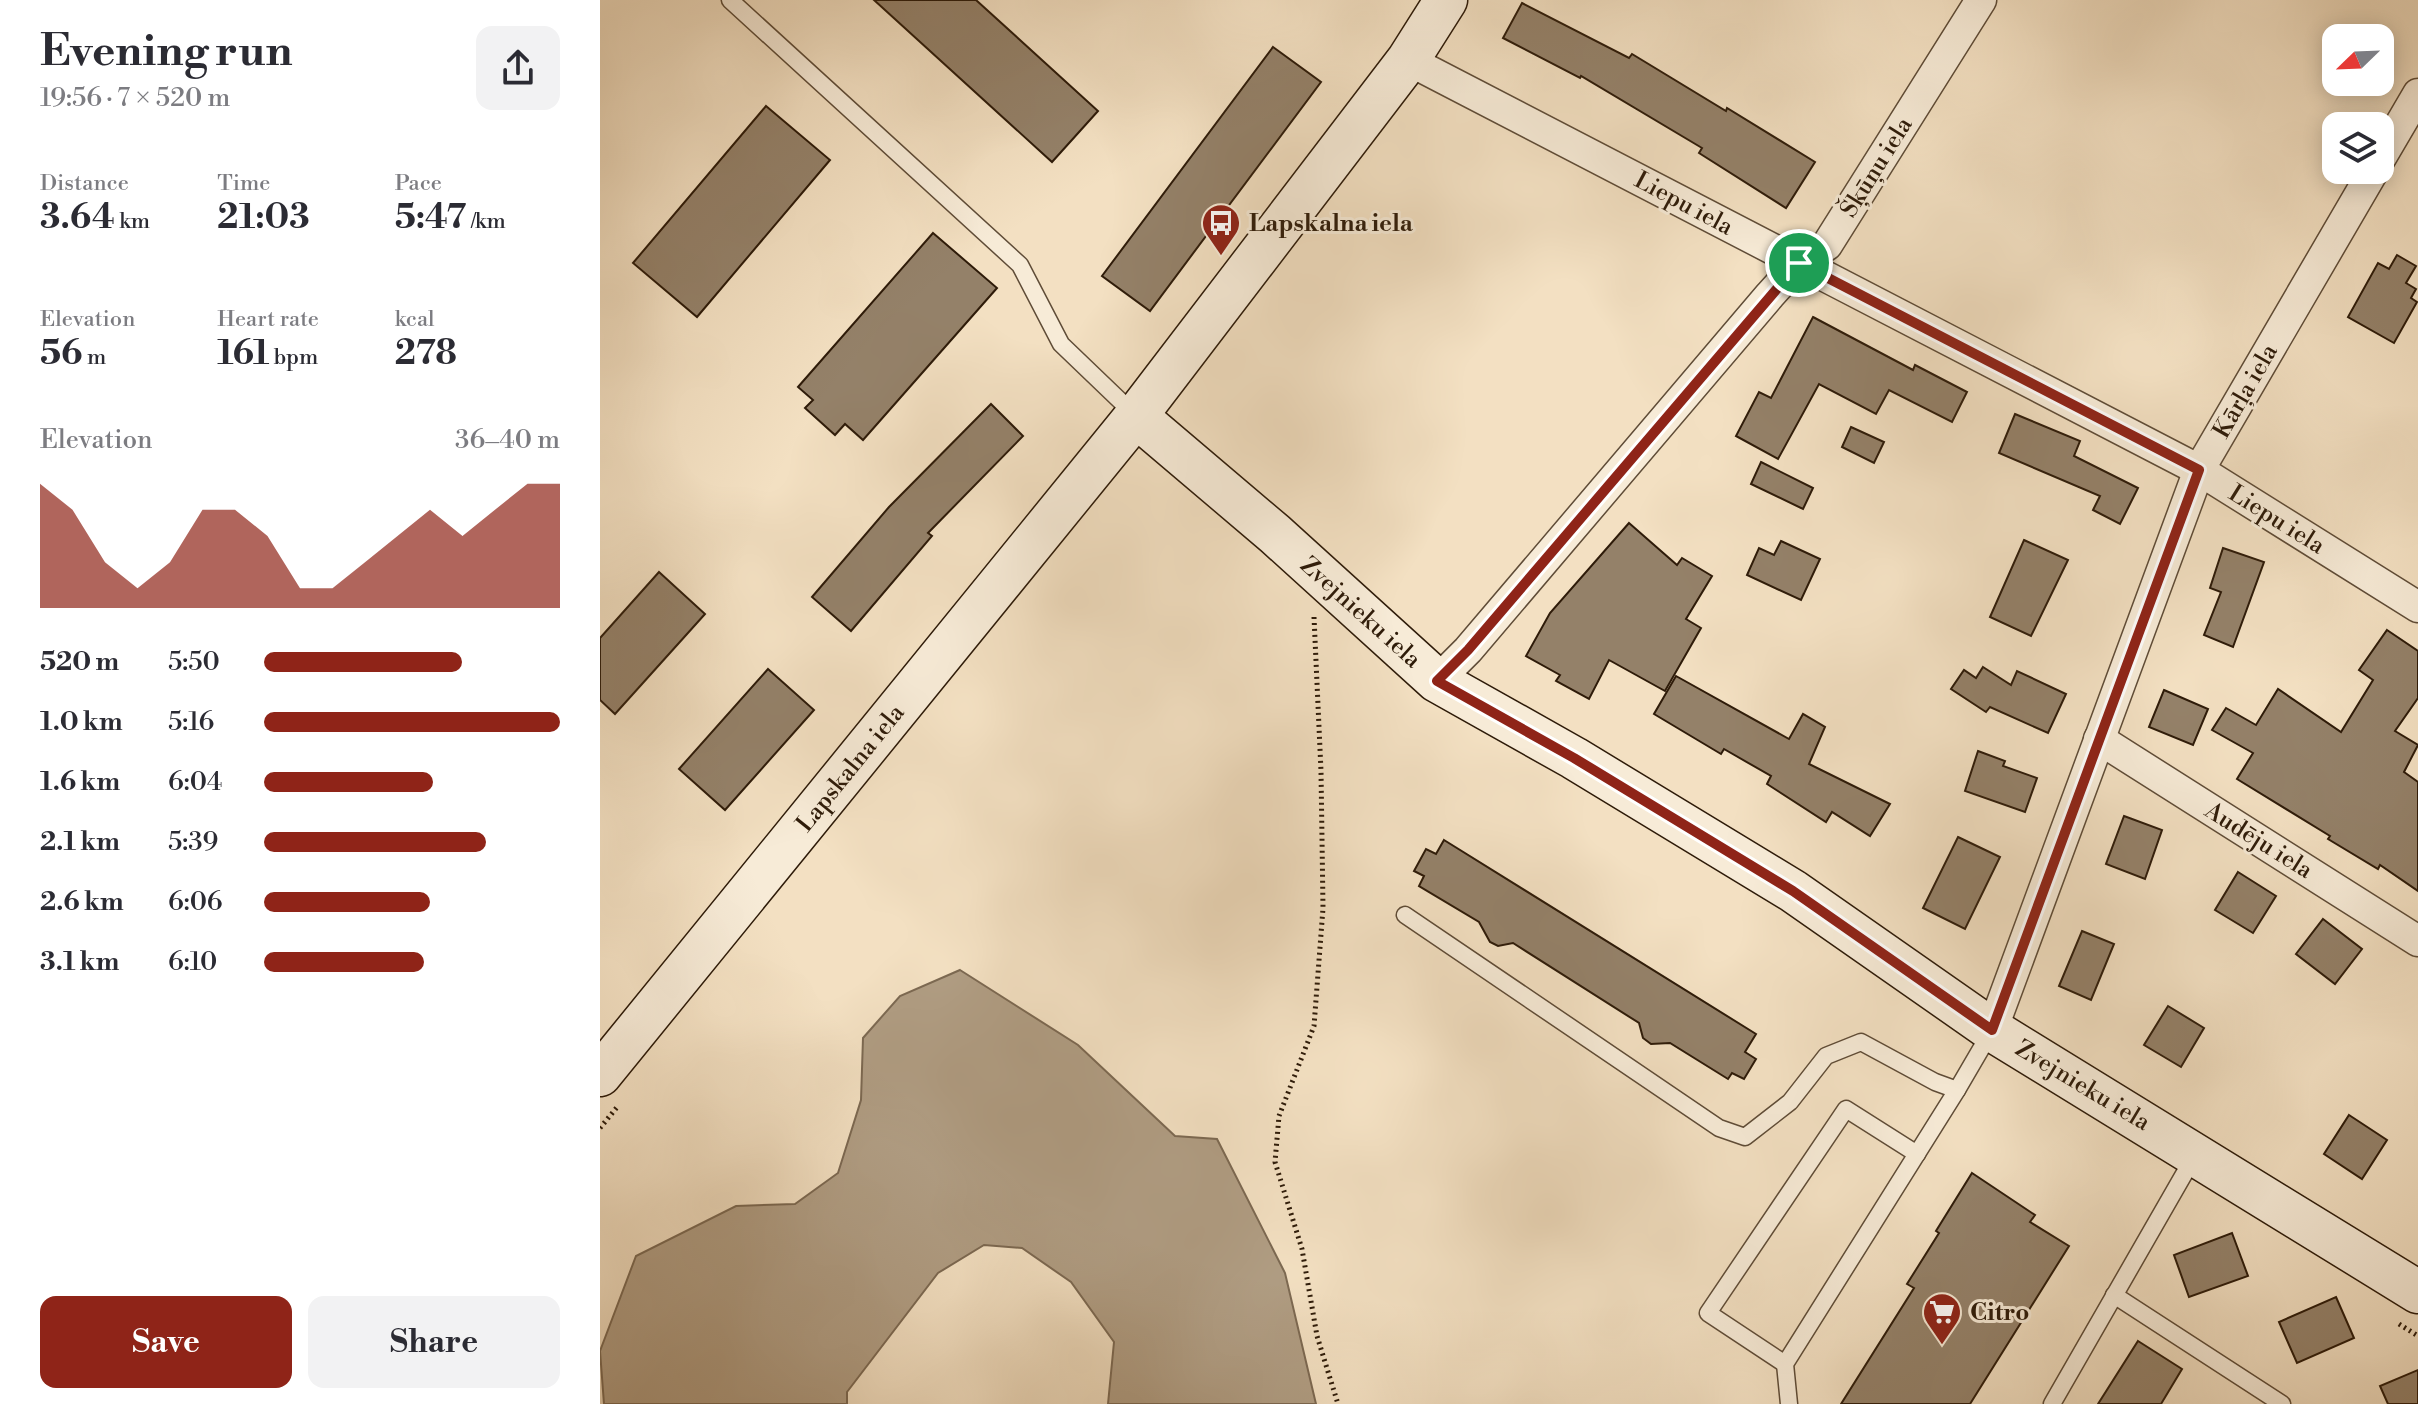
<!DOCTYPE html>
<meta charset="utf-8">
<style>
:root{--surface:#fff;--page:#f2f2f3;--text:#2b2b33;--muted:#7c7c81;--accent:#8f2418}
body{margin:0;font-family:"Libre Bodoni",serif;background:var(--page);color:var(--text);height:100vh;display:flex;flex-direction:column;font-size:30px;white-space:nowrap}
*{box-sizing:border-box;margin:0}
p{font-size:26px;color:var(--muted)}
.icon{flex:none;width:44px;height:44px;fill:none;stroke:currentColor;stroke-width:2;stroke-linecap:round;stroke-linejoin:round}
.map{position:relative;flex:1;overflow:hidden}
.details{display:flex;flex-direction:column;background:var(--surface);width:600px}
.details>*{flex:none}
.needle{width:52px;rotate:247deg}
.tools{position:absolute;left:1722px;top:24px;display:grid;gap:16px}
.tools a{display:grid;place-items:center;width:72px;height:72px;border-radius:16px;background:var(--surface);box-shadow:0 4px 20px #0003;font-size:40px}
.pin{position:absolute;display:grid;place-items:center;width:68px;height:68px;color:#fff;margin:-34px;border:4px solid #fff;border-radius:50%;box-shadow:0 2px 8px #0007}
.round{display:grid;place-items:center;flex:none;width:84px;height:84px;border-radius:16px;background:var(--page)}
.summary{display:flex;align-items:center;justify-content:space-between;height:136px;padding:0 40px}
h1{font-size:44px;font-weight:700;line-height:60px}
.stats{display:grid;grid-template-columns:repeat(3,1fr);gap:12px;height:136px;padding:8px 40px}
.stats div{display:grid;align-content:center}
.stats b{font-size:34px;font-weight:700}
.stats small{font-size:22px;font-weight:400}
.stats p{font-size:22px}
.chart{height:224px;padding:16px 40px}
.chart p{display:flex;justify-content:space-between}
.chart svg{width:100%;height:144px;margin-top:8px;fill:var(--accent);opacity:.7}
.primary-button{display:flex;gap:16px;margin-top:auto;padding:16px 40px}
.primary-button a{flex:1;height:92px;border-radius:16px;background:var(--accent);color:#fff;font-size:32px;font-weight:700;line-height:92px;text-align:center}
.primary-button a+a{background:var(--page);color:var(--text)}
ul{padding:0 40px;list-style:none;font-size:26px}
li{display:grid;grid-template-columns:128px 96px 1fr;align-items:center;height:60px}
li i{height:20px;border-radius:10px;background:var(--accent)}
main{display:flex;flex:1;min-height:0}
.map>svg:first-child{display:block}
</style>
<main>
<section class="details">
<div class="summary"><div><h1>Evening run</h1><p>19:56 · 7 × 520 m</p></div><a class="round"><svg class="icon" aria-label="share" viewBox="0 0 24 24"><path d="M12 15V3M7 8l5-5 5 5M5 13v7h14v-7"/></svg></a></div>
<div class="stats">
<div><p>Distance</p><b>3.64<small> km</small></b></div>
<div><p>Time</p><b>21:03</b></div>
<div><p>Pace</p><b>5:47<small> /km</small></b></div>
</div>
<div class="stats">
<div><p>Elevation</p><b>56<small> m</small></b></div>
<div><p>Heart rate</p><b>161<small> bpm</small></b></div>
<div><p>kcal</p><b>278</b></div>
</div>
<div class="chart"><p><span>Elevation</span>36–40 m</p>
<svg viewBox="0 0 160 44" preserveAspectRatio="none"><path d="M0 44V6L10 14L20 30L30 38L40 30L50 14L60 14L70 22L80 38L90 38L100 30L110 22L120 14L130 22L140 14L150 6L160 6V44z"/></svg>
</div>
<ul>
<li><b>520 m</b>5:50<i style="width:67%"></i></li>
<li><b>1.0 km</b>5:16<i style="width:100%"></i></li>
<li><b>1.6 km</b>6:04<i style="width:57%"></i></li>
<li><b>2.1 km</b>5:39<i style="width:75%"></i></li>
<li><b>2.6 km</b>6:06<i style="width:56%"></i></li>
<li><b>3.1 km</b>6:10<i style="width:54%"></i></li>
</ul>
<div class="primary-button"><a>Save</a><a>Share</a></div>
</section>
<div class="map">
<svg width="1818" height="1404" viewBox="0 0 1818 1404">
<rect width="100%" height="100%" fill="#f3e0c2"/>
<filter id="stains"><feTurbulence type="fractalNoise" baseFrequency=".0025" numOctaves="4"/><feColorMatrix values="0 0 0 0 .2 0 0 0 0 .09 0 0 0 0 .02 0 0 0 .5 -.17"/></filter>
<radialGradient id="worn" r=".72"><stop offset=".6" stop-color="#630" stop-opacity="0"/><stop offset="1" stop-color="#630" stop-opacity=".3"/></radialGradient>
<path fill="#b09d83" stroke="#7c6952" stroke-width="2" d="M360,970L478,1045L575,1136L617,1139L685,1273L716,1404H508L514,1342L471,1282L422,1248L384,1245L338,1273L247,1392V1404H4L0,1351L36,1256L136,1206L195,1204L238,1173L261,1100L263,1038L300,996Z"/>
<g fill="#948169" stroke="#2e1b09" stroke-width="2">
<path d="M274,0H376L498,111L452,162Z"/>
<path d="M922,3L1029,58L1032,54L1126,111L1127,108L1215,162L1186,208L1099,153L1102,148L981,76L980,78L903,38Z"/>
<path d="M673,47L721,82L550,311L502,276Z"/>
<path d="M166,106L230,160L97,317L33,263Z"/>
<path d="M333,233L397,288L263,440L245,424L235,435L205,408L213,400L198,387Z"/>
<path d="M1797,255L1816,266L1806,283L1816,289L1811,298L1817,302L1794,343L1748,317L1778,263L1789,269Z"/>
<path d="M1213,317L1313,370L1315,365L1367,392L1352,422L1289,390L1276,414L1219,384L1178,459L1136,436L1159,392L1171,398Z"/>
<path d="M391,404L423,436L328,533L332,536L251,631L212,597L289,507Z"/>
<path d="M1415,414L1480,441L1474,456L1538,488L1520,524L1493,510L1500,496L1399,453Z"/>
<path d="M1251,427L1284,442L1274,463L1242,447Z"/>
<path d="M1161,462L1213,488L1203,509L1151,484Z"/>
<path d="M1029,523L1077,565L1082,558L1112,576L1086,619L1101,628L1065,691L1009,660L989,699L956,681L960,675L926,656L950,613Z"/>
<path d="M1424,540L1468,560L1431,636L1390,617Z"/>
<path d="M1181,541L1220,559L1201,600L1147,575L1159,548L1174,555Z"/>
<path d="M1623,548L1664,562L1633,647L1604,635L1621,592L1610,588Z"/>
<path d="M59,572L105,614L15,714L0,700V638Z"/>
<path d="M1787,630L1818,651V698L1795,731L1818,745L1804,772L1818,782V891L1780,865L1778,869L1728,839L1730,836L1637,779L1653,753L1612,730L1626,708L1656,725L1678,689L1741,732L1773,680L1759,670Z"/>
<path d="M1383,667L1411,685L1417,671L1466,694L1448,733L1390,707L1386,712L1351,689L1364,670L1376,678Z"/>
<path d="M168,669L214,710L125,810L79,769Z"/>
<path d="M1076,676L1189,739L1203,714L1225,727L1209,764L1290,804L1270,836L1232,812L1226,822L1167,784L1171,776L1124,749L1121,754L1054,714Z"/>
<path d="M1564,690L1608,709L1593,745L1549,727Z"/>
<path d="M1378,751L1405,761L1403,766L1437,778L1425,812L1365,791Z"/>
<path d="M1524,816L1562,830L1545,879L1506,864Z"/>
<path d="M1358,837L1400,857L1365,929L1323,908Z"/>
<path d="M844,840L1156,1034L1145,1052L1156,1059L1144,1079L1132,1073L1128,1079L1070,1043L1051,1044L1043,1038L1039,1023L913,943L898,946L890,942L879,922L819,886L824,876L814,871L826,849L836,854Z"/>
<path d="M1638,872L1676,896L1653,933L1615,910Z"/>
<path d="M1723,919L1762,949L1735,984L1696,954Z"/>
<path d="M1482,931L1514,944L1491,1000L1459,986Z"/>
<path d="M1568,1006L1604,1028L1581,1067L1544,1045Z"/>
<path d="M1749,1115L1787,1140L1762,1179L1724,1154Z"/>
<path d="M1372,1173L1435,1215L1430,1222L1469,1246L1370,1404H1241L1314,1288L1307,1284L1339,1233L1336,1231Z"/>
<path d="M1632,1233L1648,1276L1589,1297L1574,1255Z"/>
<path d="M1736,1297L1754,1338L1697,1363L1679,1322Z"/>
<path d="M1538,1341L1582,1369L1561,1404H1498Z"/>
<path d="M1818,1370V1404H1788L1780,1386Z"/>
</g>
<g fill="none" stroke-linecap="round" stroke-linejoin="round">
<g stroke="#5f4c37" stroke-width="19">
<g id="lane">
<path d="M130,0L420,265L461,344L535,415"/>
<path d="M805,915L1119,1128L1145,1137L1190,1102L1226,1056L1261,1042L1335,1082L1357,1090"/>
<path d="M1514,1295L1682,1404"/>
<path d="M1185,1364L1108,1313L1246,1109L1317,1154"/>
<path d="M1189,1404L1185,1364L1357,1090L1392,1030"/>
<path d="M1452,1404L1595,1155"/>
</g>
</g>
<g stroke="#5f4c37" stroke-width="33">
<g id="street">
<path d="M808,60L1599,470L1818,607"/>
<path d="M1780,159L1818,94"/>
<path d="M837,681L868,650L1170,295L1199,263L1227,245L1381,0"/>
<path d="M1499,739L1818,941"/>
<path d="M1392,1030L1599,470L1774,170"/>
</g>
</g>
<g stroke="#2e1b09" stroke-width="45">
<g id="secondary">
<path d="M536,416L675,534L837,681L974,758L1193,891L1392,1030L1818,1292"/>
<path d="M0,1075L536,416L808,60L846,0"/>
</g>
</g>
<g stroke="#2e1b09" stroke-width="5" stroke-dasharray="2 4" stroke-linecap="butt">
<path d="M714,617L721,771L723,908L714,1026L679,1116L675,1162L702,1249L717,1336L738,1404"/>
<path d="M0,1128L18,1106"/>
<path d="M1799,1324L1818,1336"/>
</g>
<use href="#lane" stroke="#f7ebd7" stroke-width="16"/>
<use href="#street" stroke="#f7ebd7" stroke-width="30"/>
<use href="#secondary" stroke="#f7ebd7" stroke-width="42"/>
</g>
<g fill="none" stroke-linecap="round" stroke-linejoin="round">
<g stroke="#fff" stroke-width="16">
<path id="route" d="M1199,263L1599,470L1392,1030L1193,891L974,758L837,681L868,650Z"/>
</g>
<use href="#route" stroke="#8f2418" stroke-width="10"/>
</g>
<defs>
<g id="bus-pin" transform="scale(2)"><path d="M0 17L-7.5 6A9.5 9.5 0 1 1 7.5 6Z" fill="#8f2418" stroke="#f7ebd7"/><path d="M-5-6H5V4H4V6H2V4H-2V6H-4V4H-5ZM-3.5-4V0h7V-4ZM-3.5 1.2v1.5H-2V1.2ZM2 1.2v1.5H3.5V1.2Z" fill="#fff"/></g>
<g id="supermarket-pin" transform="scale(2)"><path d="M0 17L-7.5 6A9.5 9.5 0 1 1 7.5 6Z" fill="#8f2418" stroke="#f7ebd7"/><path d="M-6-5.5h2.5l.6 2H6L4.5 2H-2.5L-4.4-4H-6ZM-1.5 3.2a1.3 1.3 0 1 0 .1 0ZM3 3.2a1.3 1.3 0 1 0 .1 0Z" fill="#fff"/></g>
</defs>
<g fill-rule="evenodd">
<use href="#bus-pin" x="621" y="223"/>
<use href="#supermarket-pin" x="1342" y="1312"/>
</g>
<g text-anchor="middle" stroke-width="6" stroke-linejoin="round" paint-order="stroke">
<g font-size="24" fill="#2e1b09" stroke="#f7ebd7">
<text transform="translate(1276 167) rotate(-58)" y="8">Šķūņu iela</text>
<text transform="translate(1084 203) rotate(28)" y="8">Liepu iela</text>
<text transform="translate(1645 391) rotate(-60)" y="8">Kārļa iela</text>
<text transform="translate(1677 519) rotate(32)" y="8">Liepu iela</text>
<text transform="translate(761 612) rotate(42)" y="8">Zvejnieku iela</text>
<text transform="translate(250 768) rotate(-51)" y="8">Lapskalna iela</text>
<text transform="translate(1659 840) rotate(32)" y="8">Audēju iela</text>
<text transform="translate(1483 1085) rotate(31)" y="8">Zvejnieku iela</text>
</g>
<g font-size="24" font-weight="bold" fill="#2e1b09" stroke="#f7ebd7" text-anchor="start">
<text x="649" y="231">Lapskalna iela</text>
<text x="1370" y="1320">Citro</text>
</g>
</g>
<rect width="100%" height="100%" filter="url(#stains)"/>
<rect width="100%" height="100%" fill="url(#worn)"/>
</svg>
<div class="tools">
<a><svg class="needle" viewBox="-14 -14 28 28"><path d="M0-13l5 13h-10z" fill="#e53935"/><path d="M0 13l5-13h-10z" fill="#7c7c81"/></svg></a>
<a><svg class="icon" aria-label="layers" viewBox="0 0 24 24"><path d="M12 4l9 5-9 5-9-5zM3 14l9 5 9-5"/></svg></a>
</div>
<div class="pin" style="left:1199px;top:263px;background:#1e9e55"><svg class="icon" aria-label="arrive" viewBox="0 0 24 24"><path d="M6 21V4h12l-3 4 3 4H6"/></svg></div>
</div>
</main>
